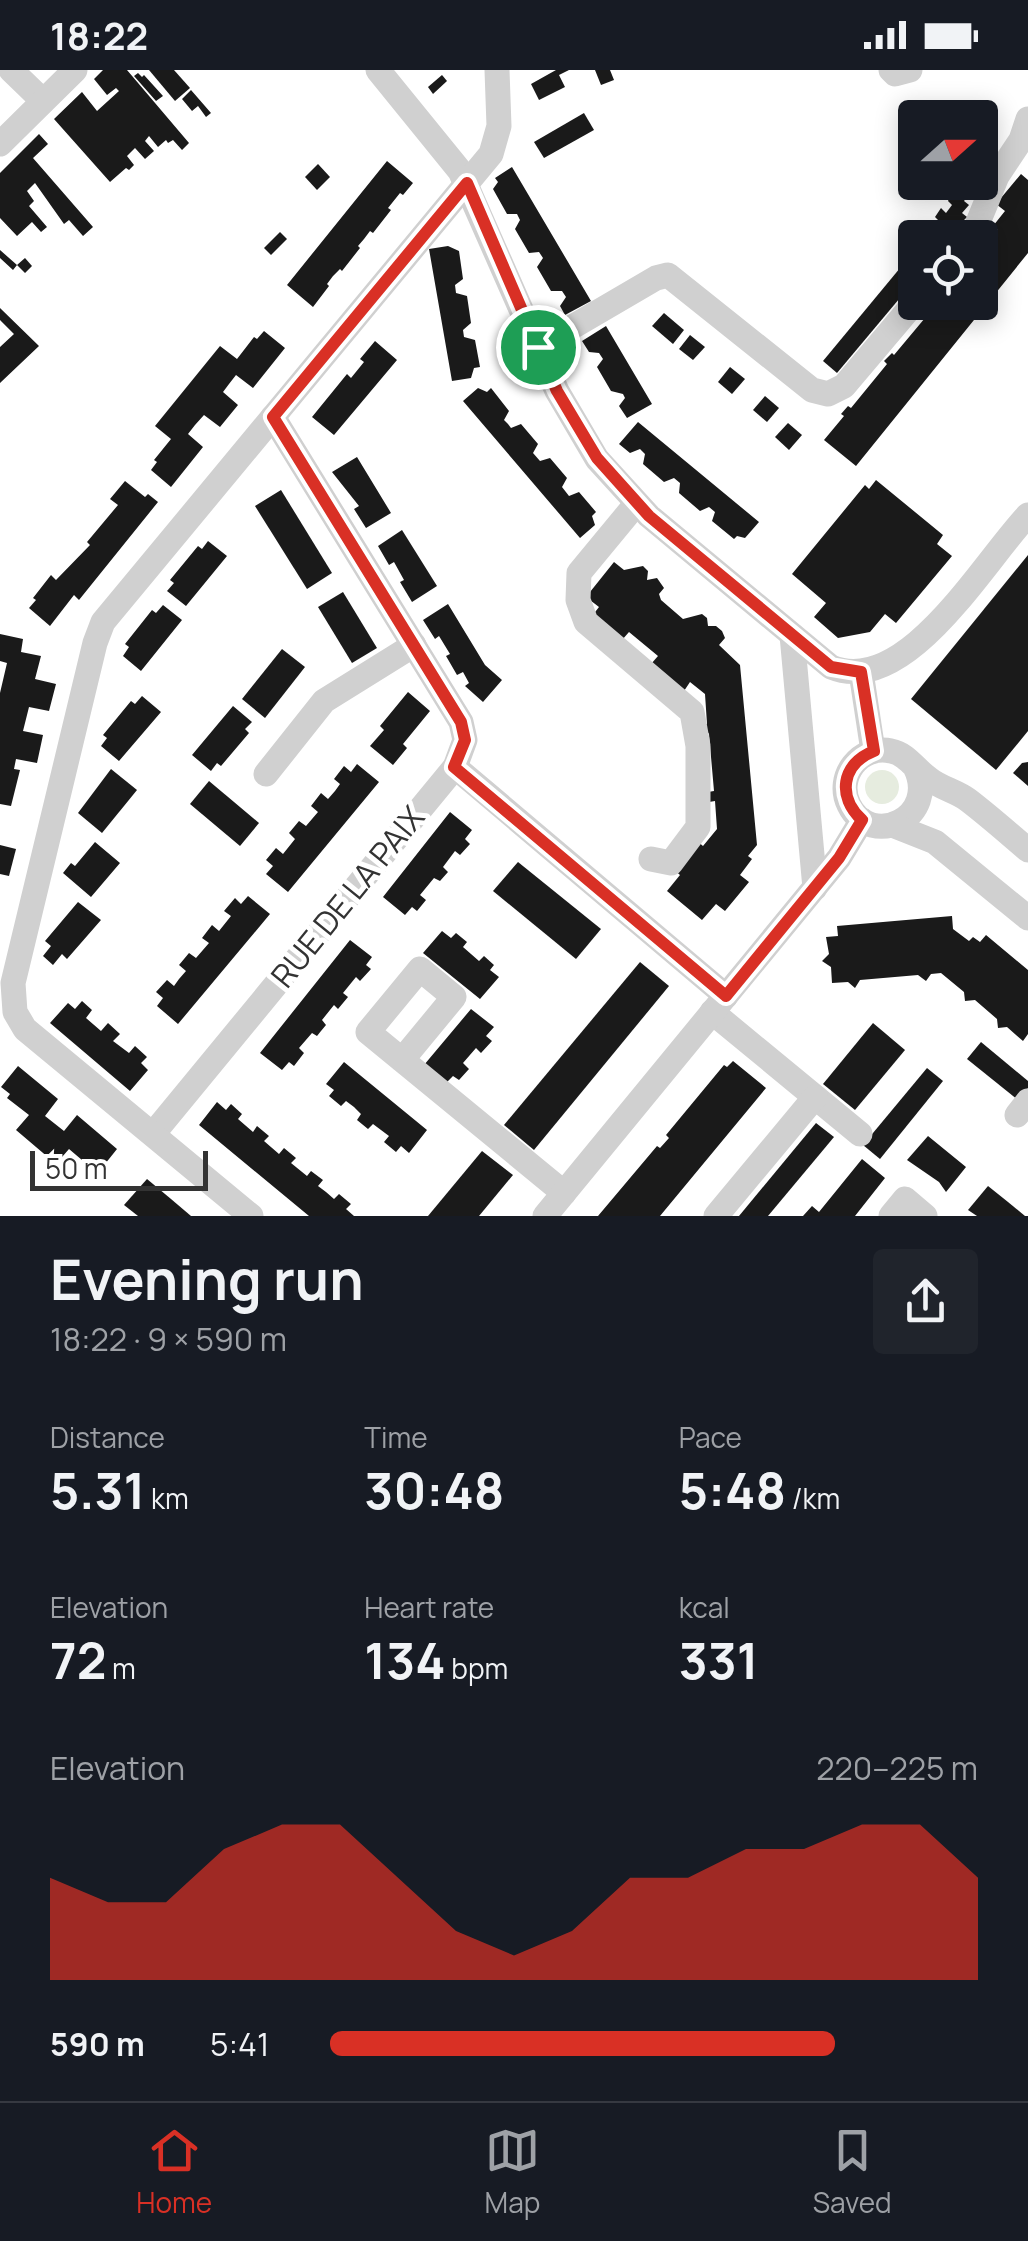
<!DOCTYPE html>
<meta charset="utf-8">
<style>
:root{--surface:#171b24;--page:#20242c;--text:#f1f3f6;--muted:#9ea1a6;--line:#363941;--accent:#d93025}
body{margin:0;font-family:Manrope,sans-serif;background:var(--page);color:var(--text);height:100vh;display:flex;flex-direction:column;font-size:38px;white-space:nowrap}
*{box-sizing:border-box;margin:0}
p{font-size:32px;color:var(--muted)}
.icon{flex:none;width:55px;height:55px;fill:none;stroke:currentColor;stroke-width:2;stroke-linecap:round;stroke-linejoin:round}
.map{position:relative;height:1146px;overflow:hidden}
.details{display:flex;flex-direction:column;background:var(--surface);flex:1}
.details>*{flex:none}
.needle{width:65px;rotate:69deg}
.fabs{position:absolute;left:898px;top:30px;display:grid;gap:20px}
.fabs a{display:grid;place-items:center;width:100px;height:100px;border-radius:10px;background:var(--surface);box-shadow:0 5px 25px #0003;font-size:50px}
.scale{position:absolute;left:30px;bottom:25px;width:178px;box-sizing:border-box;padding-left:10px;border:5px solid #333;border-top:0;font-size:28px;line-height:35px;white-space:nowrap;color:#333;-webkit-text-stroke:8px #fff;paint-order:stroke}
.pin{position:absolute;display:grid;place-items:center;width:85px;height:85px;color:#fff;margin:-42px;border:5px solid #fff;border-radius:50%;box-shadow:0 2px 10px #0007}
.round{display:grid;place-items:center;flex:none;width:105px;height:105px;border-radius:10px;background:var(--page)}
.overview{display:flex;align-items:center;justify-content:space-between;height:170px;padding:0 50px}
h1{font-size:55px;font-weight:700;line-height:75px}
.stats{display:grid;grid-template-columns:repeat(3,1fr);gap:15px;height:170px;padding:10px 50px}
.stats div{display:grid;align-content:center}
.stats b{font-size:50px;font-weight:700}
.stats small{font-size:28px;font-weight:400}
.stats p{font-size:28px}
.chart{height:280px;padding:20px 50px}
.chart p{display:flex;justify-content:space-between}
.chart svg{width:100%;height:180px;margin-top:10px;fill:var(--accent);opacity:.7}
ul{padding:0 50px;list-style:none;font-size:32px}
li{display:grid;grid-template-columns:160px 120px 1fr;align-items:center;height:75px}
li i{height:25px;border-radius:12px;background:var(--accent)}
.status{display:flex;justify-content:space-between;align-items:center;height:70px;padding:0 50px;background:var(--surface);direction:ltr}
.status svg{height:28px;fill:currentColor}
.menu{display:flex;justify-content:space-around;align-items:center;height:140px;border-top:2px solid var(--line);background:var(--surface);font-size:28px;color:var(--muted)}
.menu a{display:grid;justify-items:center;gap:5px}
.menu .selected{color:var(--accent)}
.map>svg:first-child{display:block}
</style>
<div class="status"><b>18:22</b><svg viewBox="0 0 49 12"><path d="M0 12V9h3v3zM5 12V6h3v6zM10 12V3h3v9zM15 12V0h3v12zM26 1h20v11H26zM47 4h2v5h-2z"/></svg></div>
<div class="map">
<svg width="1028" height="1146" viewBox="0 0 1028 1146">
<rect width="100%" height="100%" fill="#fff"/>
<circle fill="#e6ecdf" cx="882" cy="717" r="17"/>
<g fill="#1a1a1a">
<path d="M103,0H127L189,73L182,80L173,70L168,73L166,70L158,77L149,66L145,71L154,81L145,89L135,78L127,86L134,95L129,100L126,98L110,112L54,49L82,22L97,41L119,21L116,18L107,25L94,9Z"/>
<path d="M149,0H174L190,18L175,31Z"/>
<path d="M556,0H569L559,5L565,17L539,30L531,14Z"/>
<path d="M595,0H610L614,10L601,15Z"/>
<path d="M138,3L142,7L144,5L163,26L156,31L134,6Z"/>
<path d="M442,5L447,11L433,24L428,17Z"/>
<path d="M191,20L211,43L206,47L198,36L192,41L182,29Z"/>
<path d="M584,43L594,60L544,88L534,72Z"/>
<path d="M39,64L48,74L33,88L93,157L83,166L69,150L64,154L35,113L27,121L34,131L29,136L47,157L41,162L32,152L17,166L0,148V103Z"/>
<path d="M980,78L992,88L980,104Z"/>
<path d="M387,91L413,113L403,125L400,123L388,138L391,140L373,163L370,161L364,169L358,176L360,178L342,201L340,199L333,206L327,214L329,216L313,237L287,215Z"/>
<path d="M318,94L330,107L317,120L305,107Z"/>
<path d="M512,97L591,231L565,245L560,236L566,227L562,221H551L537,197L543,188L539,182L529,183L515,159L520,150L517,144H507L493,119L498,112L495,108Z"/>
<path d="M1021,104L1028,110V183L856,396L824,370L844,346L841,344L848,336L851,338L887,294L884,291L892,283L894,285L930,242L928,239L933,232H980V171L985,175L998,160L993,156L1005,141L996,134Z"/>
<path d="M956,112H973L967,120L970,123L964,131L969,135L962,143L967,147L960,154L976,168H959L954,163L950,168H926L939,151L935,147L941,138L946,143L952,135L948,131Z"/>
<path d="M280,162L287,169L271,185L264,178Z"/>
<path d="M448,176L459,181L463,209L455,215L456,223L467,226L471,253L463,260L464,267L475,270L480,297L474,298L471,308L452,311L429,179Z"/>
<path d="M0,180L17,195L25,188L32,196L25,203L17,195L13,200L0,188Z"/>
<path d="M915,180V210L837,303L823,291Z"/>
<path d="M0,238L39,276L0,313V277L14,264L0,250Z"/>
<path d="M664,243L684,260L673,274L652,256Z"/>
<path d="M606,256L652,334L627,348L619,336L625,328L623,324L611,321L597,297L603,289L599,283L589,282L582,271Z"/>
<path d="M264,261L285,278L253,318L236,305L229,314L223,322L238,335L220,357L204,345L195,355L188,364L203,377L171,417L151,400L157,392L154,390L171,369L155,356L220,276L237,289L254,267L257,269Z"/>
<path d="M690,265L705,277L693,290L679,279Z"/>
<path d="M375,271L397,290L334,365L312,347L347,304L351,308L364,292L360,289Z"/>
<path d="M730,297L745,309L732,324L718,312Z"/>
<path d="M478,318L487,322L491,318L509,341L504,350L508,354L511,358L521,354L538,374L533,383L540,391L550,388L567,408L562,417L569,426L579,422L596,442L592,446L595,455L580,468L463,331Z"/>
<path d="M765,326L779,338L767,352L753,340Z"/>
<path d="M638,352L759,452L745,468L737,466L734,469L712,451L715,442L709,437L700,441L679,423L680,413L674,408L664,412L643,394L645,384L640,379L630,383L619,374Z"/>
<path d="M788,353L802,365L789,380L775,367Z"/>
<path d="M357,387L391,443L366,458L354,439L359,436L332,402Z"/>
<path d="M876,410L943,465L937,474L952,486L896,553L885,544L870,562L838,568L814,547L826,533L792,504L865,415L869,419Z"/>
<path d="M125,411L145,427L148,424L158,432L79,530L74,525L50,556L29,538L36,530L33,528L51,505L56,510L90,475L87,472L118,435L110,429Z"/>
<path d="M281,420L332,503L307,519L255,436Z"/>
<path d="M402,460L437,516L412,532L400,512L404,510L394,492L389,495L378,476Z"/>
<path d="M208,471L227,486L186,536L167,521L174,513L170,510L198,476L202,479Z"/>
<path d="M1028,485V661L996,700L911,629Z"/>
<path d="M614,492L624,500L643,496L648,501L647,510L657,508L664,518L659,524L661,530L683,549L702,544L707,548L708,556H716L722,561L725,568L719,575L740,595L757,775L748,786L752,789L740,805L749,812L725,841L716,834L702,850L667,821L680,805L673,799L696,770L703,776L717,759L715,731L709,732L708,722L714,721L709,664L702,654H707L705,624L690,612L684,621L651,594L658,586L629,562L622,570L592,546L599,537L586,527Z"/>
<path d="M343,522L377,578L352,593L318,537Z"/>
<path d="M448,534L485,595L502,610L483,632L465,616L469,613L463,602L457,605L446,586L450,584L439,566L435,569L423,550Z"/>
<path d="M163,535L182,550L141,601L123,586L129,577L125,574L152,540L156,543Z"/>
<path d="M0,564L23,569L21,582L41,586L35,609L56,614L49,641L29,637L23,661L43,665L37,693L16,689L14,699L20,700L11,736L0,734V623L7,593L0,591Z"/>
<path d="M282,579L305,597L265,648L242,629Z"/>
<path d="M408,622L430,641L403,674L407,678L393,695L370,676L384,660L380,656Z"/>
<path d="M142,626L161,642L119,691L101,676L107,668L103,665L131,631L135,634Z"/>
<path d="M233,636L252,652L245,659L249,663L221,696L217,693L211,701L192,685Z"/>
<path d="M1028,692V716L1013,703L1022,693Z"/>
<path d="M357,694L379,712L288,822L266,804L273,796L266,790L276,778L283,784L295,769L289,763L299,751L306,756L318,742L311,736L321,723L328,729L335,721L340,714L334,709L344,696L351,702Z"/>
<path d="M111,699L137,720L102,763L78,743Z"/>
<path d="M209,711L259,753L240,776L190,734Z"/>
<path d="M450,742L472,760L465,769L470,774L460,785L455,781L443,797L448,802L440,811L434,808L420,825L426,830L417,841L412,837L405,845L383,827Z"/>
<path d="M95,772L120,793L91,827L63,803L71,793L75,796Z"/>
<path d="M0,775L16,779L9,806L0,804Z"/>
<path d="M518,792L601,859L576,889L493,821Z"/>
<path d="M248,826L270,844L178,954L157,936L163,928L156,922L167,910L174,916L179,909L186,901L179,895L189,883L196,888L209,873L202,868L212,855L219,861L231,846L224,841L235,828L241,834Z"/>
<path d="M78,832L101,850L67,889L62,884L53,895L43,886L51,876L45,871Z"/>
<path d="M952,846L953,859L969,871L973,867L980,872L986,865L1028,900V964L1023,971L1007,957L998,958L997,949L975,930L965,931L964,922L941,903L931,904L926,911L918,905L860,910L855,918L848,912L832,913L831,897L822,891L829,884L826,867L838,866L837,856Z"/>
<path d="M442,861L451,868L456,863L467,872L463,877L479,891L484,886L494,895L490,900L499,907L480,929L423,883Z"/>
<path d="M350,870L372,887L366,895L371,899L360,911L356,907L343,923L348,927L338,939L334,935L322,950L326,955L321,961L317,966L312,963L299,978L304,983L294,996L289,992L282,1000L260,983Z"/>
<path d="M640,892L669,916L534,1080L504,1055Z"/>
<path d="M82,931L92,940L86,948L101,961L108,953L120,964L113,971L129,983L135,976L147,987L141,993L148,1000L130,1021L50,953L68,933L75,939Z"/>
<path d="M471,939L494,957L486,966L492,971L481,983L476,978L463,993L469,999L459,1010L453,1006L446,1013L424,995Z"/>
<path d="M873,953L905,980L855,1040L823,1014Z"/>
<path d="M981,972L1028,1011V1018L1018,1030L967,989Z"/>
<path d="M733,991L766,1018L660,1146H598L657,1076L660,1078L669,1068L666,1065L724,995L727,997Z"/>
<path d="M344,992L427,1060L409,1083L401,1076L396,1082L384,1072L389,1066L373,1054L368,1059L357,1050L361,1044L354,1037L346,1031L341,1036L329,1026L334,1020L326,1014Z"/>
<path d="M18,996L58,1029L45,1046L64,1061L77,1045L117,1079L101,1099L92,1092L89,1096L69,1079L56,1094L16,1060L29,1045L7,1028L10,1024L1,1017Z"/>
<path d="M927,998L943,1011L880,1089L863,1075Z"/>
<path d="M217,1032L226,1040L231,1034L242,1044L238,1049L253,1062L257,1056L269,1066L264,1071L279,1084L284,1078L296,1088L291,1093L307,1106L311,1101L323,1110L318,1116L326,1122L334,1129L339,1124L351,1134L346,1139L354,1146H309L199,1055Z"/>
<path d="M816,1053L834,1067L819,1085L768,1146H739Z"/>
<path d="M928,1066L966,1097L946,1122L939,1112L907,1090Z"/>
<path d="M482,1081L513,1105L479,1146H428Z"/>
<path d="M862,1089L885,1108L855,1146H803L812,1136L819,1142Z"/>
<path d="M147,1109L171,1129L191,1146H138L124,1135Z"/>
<path d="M988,1116L1008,1132L1025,1146H977L968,1140Z"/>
</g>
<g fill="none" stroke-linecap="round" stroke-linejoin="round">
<g stroke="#d0d0d0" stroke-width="25">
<path d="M11,0L43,31"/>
<path d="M378,0L460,101L557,321L597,389L649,446L831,597C906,628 983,492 1028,445"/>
<path d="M891,0L895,4L910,0"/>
<path d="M0,74L75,0"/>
<path d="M977,155L997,106L1021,70L1028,49"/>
<path d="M538,277L656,208L668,205L812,320L828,324L844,316L915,232"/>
<path d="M636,434L579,503L578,530L586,552L692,642L698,676V757L671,793L651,789"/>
<path d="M792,565L815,818"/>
<path d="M861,602L873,681"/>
<path d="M455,697L726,926"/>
<path d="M915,697C940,747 871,780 849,735C835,707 860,674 891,681C907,684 915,699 928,708C940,718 956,721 968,730C989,746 1008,763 1028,780"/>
<path d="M266,704L324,631L414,575"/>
<path d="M892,755L935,772L1028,848"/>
<path d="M712,942L860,1064"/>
<path d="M402,990L454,927L420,899L368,962L564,1123"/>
<path d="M1017,1045L1028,1031"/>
<path d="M153,1064L455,697L465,670L461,652L273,347"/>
<path d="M251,1146L25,959L15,942L13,913L95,573L103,552L491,84L499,56L497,0"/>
<path d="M545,1146L839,788L862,750"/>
<path d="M716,1146L815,1027"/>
<path d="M891,1146L905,1129L925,1146"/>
</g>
</g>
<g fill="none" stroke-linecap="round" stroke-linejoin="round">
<g stroke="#fff" stroke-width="20">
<path id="route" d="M467,113L557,321L597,388L649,446L831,597L861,602L874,681C841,694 837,727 862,750L839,788L726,926L454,697L465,670L461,652L273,347Z"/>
</g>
<use href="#route" stroke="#d93025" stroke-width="12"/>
</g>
<g text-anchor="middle" stroke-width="10" stroke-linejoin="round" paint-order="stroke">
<g font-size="32" fill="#333" stroke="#fff">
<text transform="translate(348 827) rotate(-51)" y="11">RUE DE LA PAIX</text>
</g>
</g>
</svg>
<div class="fabs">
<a><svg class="needle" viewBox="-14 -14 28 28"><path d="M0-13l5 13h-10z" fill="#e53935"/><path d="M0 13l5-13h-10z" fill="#9ea1a6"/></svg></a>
<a><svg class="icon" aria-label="locate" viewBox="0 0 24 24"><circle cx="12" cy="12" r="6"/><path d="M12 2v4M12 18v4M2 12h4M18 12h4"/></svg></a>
</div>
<div class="scale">50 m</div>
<div class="pin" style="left:538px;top:277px;background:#1e9e55"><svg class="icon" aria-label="arrive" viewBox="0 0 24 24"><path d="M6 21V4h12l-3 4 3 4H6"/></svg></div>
</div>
<section class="details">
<div class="overview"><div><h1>Evening run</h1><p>18:22 · 9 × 590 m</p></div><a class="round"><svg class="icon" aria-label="share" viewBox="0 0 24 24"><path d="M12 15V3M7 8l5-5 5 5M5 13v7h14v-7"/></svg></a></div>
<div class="stats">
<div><p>Distance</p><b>5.31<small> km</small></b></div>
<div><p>Time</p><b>30:48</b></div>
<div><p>Pace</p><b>5:48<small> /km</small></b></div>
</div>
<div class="stats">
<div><p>Elevation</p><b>72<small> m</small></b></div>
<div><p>Heart rate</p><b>134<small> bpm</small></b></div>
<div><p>kcal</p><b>331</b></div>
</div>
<div class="chart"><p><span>Elevation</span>220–225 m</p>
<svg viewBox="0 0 160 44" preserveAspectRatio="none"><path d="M0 44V19L10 25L20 25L30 12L40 6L50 6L60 19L70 32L80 38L90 32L100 19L110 19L120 12L130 12L140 6L150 6L160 19V44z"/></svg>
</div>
<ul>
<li><b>590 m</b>5:41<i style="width:78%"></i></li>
</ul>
</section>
<nav class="menu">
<a class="selected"><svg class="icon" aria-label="home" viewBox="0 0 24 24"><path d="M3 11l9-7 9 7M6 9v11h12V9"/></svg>Home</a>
<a><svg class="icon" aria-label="map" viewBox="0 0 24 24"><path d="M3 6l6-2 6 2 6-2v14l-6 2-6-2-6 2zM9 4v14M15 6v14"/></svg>Map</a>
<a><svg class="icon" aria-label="saved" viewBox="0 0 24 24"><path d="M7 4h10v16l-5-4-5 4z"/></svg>Saved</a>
</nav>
